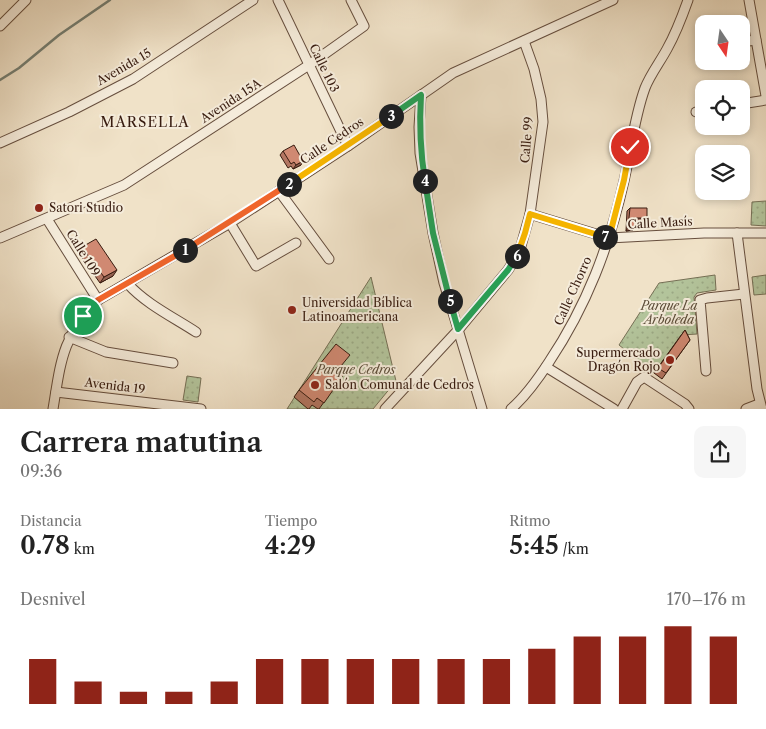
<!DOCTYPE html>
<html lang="es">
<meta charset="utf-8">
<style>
:root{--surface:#fff;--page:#f6f6f6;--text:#222;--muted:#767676;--accent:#8f2418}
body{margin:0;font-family:"Libre Caslon Text",serif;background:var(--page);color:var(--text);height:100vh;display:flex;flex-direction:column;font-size:19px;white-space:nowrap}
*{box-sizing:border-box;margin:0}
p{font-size:16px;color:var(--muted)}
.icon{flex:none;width:28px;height:28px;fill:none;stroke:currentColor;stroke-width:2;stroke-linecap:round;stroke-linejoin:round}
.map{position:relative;height:409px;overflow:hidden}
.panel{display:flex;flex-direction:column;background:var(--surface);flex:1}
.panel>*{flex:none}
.needle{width:32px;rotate:167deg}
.fabs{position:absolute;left:695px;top:15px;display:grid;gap:10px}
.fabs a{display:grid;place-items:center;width:55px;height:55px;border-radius:10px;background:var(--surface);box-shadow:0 2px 8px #0003;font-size:25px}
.pin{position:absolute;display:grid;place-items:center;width:42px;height:42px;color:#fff;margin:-21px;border:2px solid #fff;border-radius:50%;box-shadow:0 1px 5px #0007}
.km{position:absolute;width:25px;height:25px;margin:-12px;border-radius:50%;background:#222;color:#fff;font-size:14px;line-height:25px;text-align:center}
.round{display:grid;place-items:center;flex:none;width:52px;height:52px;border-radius:10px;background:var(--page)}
.summary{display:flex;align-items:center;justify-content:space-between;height:85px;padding:0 20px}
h1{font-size:28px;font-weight:600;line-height:38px}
.metrics{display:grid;grid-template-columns:repeat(3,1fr);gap:8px;height:85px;padding:5px 20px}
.metrics div{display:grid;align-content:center}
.metrics b{font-size:25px;font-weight:600}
.metrics small{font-size:14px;font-weight:400}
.metrics p{font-size:14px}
.chart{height:140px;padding:10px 20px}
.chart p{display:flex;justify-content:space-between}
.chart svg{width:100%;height:90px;margin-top:5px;stroke:var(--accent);stroke-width:6}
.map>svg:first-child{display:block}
</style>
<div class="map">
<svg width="766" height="409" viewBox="0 0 766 409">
<defs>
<pattern id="park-dots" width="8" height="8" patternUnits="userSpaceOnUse" patternTransform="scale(1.25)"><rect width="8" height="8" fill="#b3c49b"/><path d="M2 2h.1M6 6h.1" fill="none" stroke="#9ba884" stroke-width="1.8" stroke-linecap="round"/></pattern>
</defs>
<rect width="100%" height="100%" fill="#f0e2c8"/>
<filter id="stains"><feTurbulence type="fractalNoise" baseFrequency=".004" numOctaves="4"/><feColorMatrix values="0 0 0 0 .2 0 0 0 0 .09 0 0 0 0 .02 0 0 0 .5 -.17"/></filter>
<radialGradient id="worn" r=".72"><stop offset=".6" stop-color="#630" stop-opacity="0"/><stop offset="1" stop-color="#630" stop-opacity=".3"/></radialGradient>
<g fill="url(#park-dots)" stroke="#767056">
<path d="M766,201V226L751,225L752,202Z"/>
<path d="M715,275L716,290L697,293L694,297L697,334L681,335L654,373L619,345L659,283Z"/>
<path d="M766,275V294L754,295L752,277Z"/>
<path d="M371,277L396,381L373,409H287Z"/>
<path d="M187,376L201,378L198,402L183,400Z"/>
</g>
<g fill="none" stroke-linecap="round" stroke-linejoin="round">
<path stroke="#737d71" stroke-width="2.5" d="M0,80L19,68L59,35L110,0"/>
<g stroke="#664e3e" stroke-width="11">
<g id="minor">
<path d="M278,0L348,146"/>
<path d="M749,0L766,96"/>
<path d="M0,26L26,0"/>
<path d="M741,42L756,40"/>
<path d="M421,95L419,127L420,153L433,233L444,283L482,409"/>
<path d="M741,104L766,100"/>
<path d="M696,112L704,111"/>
<path d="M0,143L69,112L133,79L253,0"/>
<path d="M279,191L329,259"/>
<path d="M530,214L609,238L704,233H766"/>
<path d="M47,219L98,300"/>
<path d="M230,223L256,266L296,243"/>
<path d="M737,233L757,389L762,409"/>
<path d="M0,238L124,185L309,65L364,26L351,0"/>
<path d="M128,284C146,304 173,317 196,332"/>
<path d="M69,337L106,352L173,363"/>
<path d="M546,367L614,409"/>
<path d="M706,371L700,300L707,298L744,294"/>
<path d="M56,392L201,409"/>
<path d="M53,409C61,360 62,337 98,300L230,223L348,146L453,73L613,0"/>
<path d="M385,409L459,329L508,270L519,253L530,214L543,122L541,99L534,69L524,41"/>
<path d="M511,409C527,395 538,379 549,362C587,305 609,247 624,181C631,150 634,118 645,88C650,75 660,62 667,49C676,33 682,17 688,0"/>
<path d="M622,409L637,382L644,377L685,404L689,409"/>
<path d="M746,409L759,404"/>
</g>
</g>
<use href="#minor" stroke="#f5ecdb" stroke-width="9"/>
</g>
<g fill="#b37662" stroke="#381c10">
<path d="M283,151L301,165L293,169L291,166L288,168L280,155Z"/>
<path d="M630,208L647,218L645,221L636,222L633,230L626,231L627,211Z"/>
<path d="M82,247L113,276L100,283L78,252Z"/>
<path d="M685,330L690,340L662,379L654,373Z"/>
<path d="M342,366L347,370L319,409H318L312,405L309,409H308L294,397L299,390Z"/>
</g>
<g fill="#926050" stroke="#381c10">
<path d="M303,161L301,165L293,169L296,165Z"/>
<path d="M636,218H647L645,221L633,222Z"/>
<path d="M628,227H635L633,230L626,231Z"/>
<path d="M117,270L113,276L100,283L104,277Z"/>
</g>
<g fill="#d08972" stroke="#381c10">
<path d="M294,145L303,161L296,165L294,162L291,164L283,151Z"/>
<path d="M630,208H647V218H636L635,227H628Z"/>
<path d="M96,239L117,270L104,277L82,247Z"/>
<path d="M685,330L690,340L666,373L658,368Z"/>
<path d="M336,344L350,355L341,366L347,370L324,403L317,398L314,402L299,390Z"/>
</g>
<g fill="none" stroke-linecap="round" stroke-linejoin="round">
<g stroke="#fff" stroke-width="10">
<path id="split-1" d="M83,316L98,300L185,250"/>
</g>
<g stroke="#fff" stroke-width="10">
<path id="split-2" d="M185,250L289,184"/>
</g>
<g stroke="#fff" stroke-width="10">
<path id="split-3" d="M289,184L391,116"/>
</g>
<g stroke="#fff" stroke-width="10">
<path id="split-4" d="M391,116L421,95C419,127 420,150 425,181"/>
</g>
<g stroke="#fff" stroke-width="10">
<path id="split-5" d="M425,181L433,233L450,301"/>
</g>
<g stroke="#fff" stroke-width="10">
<path id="split-6" d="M450,301L458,329L508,270L517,256"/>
</g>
<g stroke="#fff" stroke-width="10">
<path id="split-7" d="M517,256L525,233L530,214L605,237"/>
</g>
<g stroke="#fff" stroke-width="10">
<path id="split-8" d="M605,237L609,238L624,180L630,147"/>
</g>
<use href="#split-1" stroke="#f0652b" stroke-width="6"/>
<use href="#split-2" stroke="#f0652b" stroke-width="6"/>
<use href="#split-3" stroke="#f5b400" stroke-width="6"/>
<use href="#split-4" stroke="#22a559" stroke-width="6"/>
<use href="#split-5" stroke="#22a559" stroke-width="6"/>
<use href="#split-6" stroke="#22a559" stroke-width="6"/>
<use href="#split-7" stroke="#f5b400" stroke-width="6"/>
<use href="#split-8" stroke="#f5b400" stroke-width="6"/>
</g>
<g fill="#8f2418" stroke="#f5ecdb" stroke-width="2">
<circle cx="39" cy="208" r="5"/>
<circle cx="292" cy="310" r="5"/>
<circle cx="670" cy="360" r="5"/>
<circle cx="315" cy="385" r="5"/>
</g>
<g text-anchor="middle" stroke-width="4" stroke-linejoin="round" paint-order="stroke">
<g font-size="12" fill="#381c10" stroke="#f5ecdb">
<text transform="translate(124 67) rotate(-30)" y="4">Avenida 15</text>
<text transform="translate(324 68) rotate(64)" y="4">Calle 103</text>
<text transform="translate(231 101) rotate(-33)" y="4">Avenida 15A</text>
<text transform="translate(527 140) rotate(-85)" y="4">Calle 99</text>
<text transform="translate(332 141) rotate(-34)" y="4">Calle Cedros</text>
<text transform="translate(660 223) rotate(-3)" y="4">Calle Masís</text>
<text transform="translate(83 253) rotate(58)" y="4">Calle 109</text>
<text transform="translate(573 291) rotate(-66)" y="4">Calle Chorro</text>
<text transform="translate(115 386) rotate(7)" y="4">Avenida 19</text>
</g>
<g font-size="12" fill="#381c10" stroke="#f5ecdb" text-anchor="start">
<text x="49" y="212">Satori Studio</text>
<text x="302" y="307">Universidad Bíblica<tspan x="302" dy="14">Latinoamericana</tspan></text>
<text x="660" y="357" text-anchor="end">Supermercado<tspan x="660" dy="14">Dragón Rojo</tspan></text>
<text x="325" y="389">Salón Comunal de Cedros</text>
</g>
<g font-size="12" font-style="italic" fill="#5d4e3a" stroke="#f5ecdb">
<text x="669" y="310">Parque La<tspan x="669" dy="14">Arboleda</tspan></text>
<text x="356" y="374">Parque Cedros</text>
</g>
<g font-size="14" letter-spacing="1" fill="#381c10" stroke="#f5ecdb">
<text x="145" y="127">MARSELLA</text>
</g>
</g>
<rect width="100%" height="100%" filter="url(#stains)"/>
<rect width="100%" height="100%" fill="url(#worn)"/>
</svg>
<div class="fabs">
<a><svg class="needle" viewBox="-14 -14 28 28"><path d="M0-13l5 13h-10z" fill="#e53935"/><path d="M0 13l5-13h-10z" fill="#767676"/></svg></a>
<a><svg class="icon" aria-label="locate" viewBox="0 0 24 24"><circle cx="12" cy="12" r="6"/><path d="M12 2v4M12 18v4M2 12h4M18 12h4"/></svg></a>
<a><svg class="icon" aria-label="layers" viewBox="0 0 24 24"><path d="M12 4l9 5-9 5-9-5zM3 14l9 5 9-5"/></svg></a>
</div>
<div class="pin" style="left:83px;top:316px;background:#1e9e55"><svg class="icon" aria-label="arrive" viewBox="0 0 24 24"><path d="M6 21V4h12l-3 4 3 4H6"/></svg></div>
<div class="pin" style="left:630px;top:147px;background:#d93025"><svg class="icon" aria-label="check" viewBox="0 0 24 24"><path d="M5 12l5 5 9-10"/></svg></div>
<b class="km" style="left:185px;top:250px">1</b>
<b class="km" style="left:289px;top:184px">2</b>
<b class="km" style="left:391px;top:116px">3</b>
<b class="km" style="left:425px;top:181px">4</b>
<b class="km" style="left:450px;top:301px">5</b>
<b class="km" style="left:517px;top:256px">6</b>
<b class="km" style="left:605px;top:237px">7</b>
</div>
<section class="panel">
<div class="summary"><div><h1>Carrera matutina</h1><p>09:36</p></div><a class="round"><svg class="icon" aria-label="share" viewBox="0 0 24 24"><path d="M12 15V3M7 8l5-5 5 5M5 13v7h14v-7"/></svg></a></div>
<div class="metrics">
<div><p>Distancia</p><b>0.78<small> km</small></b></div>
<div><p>Tiempo</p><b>4:29</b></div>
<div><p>Ritmo</p><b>5:45<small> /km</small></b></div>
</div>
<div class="chart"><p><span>Desnivel</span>170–176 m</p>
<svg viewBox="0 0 160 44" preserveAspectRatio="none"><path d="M5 44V22M15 44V33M25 44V38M35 44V38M45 44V33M55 44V22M65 44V22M75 44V22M85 44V22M95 44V22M105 44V22M115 44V17M125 44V11M135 44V11M145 44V6M155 44V11"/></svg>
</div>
</section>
